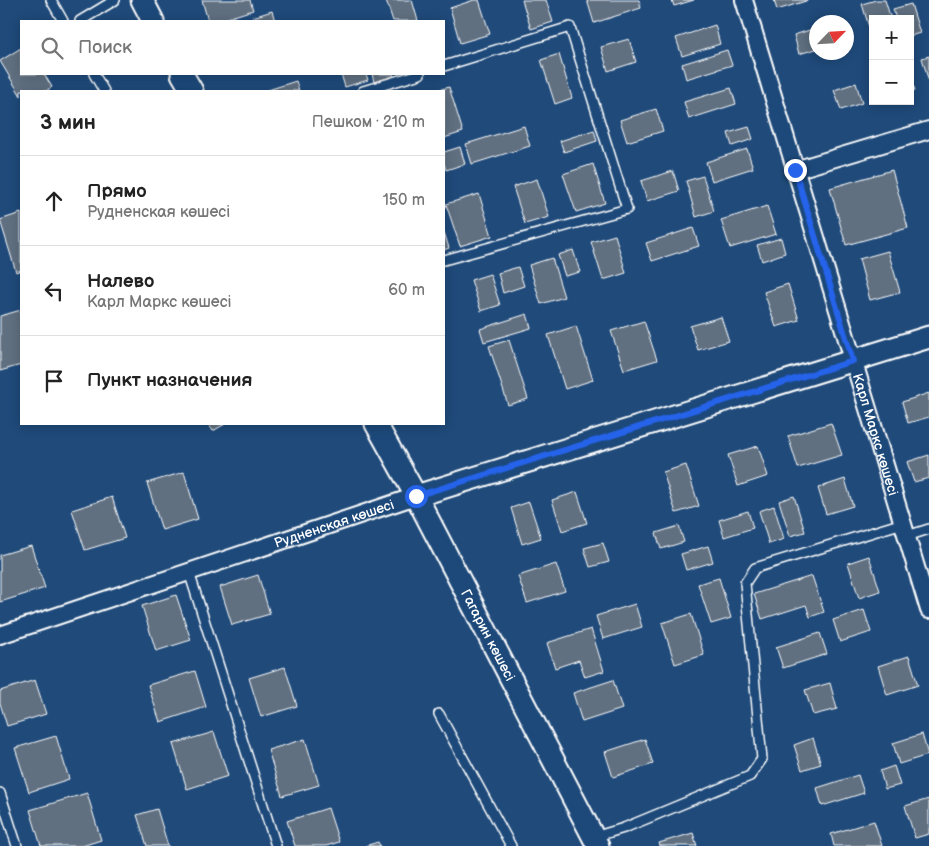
<!DOCTYPE html>
<html lang="ru">
<head>
<meta charset="utf-8">
<style>
	:root { --surface:#fff; --page:#f2f2f2; --text:#222; --muted:#767676; --line:#e0e0e0 }
	body { margin:0; font-family:"Balsamiq Sans",sans-serif; background:var(--page); color:var(--text) }
	.controls { position:absolute; right:15px; top:15px; display:grid; overflow:hidden; border-radius:0px; box-shadow:0 2px 12px #0003 }
	.controls button { width:45px; height:45px; display:grid; place-items:center; padding:0; border:0; border-bottom:1px solid var(--line); background:var(--surface); color:var(--text); font:25px sans-serif }
	.compass { position:absolute; left:809px; top:15px; width:45px; height:45px; border-radius:50%; background:var(--surface); box-shadow:0 2px 12px #0003; rotate:65deg }
	.stop { position:absolute; width:15px; height:15px; margin:-11px; border:4px solid #2563eb; border-radius:50%; background:#fff }
	.stop.end { background:#2563eb; border-color:#fff; box-shadow:0 1px 5px #0008 }
	.list { margin:0; padding:0; list-style:none }
	h2 { display:flex; justify-content:space-between; align-items:center; height:65px; margin:0; padding:0 20px; font-size:21px }
	h2 small { font-size:16px; font-weight:400; color:var(--muted) }
	.list li { display:grid; grid-template-columns:32px 1fr auto; gap:15px; align-items:center; box-sizing:border-box; height:90px; padding:0 20px; border-top:1px solid var(--line) }
	.list b { display:block; font-size:19px; white-space:nowrap }
	.list p { margin:0; font-size:16px; white-space:nowrap; color:var(--muted) }
	.list em { font-size:16px; font-style:normal; color:var(--muted) }
	.icon { flex:none; width:28px; height:28px; fill:none; stroke:currentColor; stroke-width:2; stroke-linecap:round; stroke-linejoin:round }
	.map { position:relative; flex:none; width:929px; height:846px; overflow:hidden }
	.search { position:absolute; background:var(--surface); box-shadow:0 2px 12px #0003; left:20px; top:20px; width:425px; height:55px; display:flex; align-items:center; gap:12px; box-sizing:border-box; padding:0 18px; border-radius:0px; color:var(--muted); font-size:19px }
	.panel { position:absolute; background:var(--surface); box-shadow:0 2px 12px #0003; left:20px; top:90px; width:425px; height:335px; border-radius:0px }
	.map>svg:first-child { display:block }
	.building { fill:#617081; stroke:#fff }
	.lines { fill:none; stroke-linecap:round; stroke-linejoin:round }
	.service-casing { stroke:#fff; stroke-width:12 }
	.minor-casing { stroke:#fff; stroke-width:20 }
	.tertiary-casing { stroke:#fff; stroke-width:25 }
	.service { stroke:#1f4a7a; stroke-width:9 }
	.minor { stroke:#1f4a7a; stroke-width:16 }
	.tertiary { stroke:#1f4a7a; stroke-width:21 }
	.route { stroke:#2563eb; stroke-width:6 }
	.labels { text-anchor:middle; stroke-width:5; stroke-linejoin:round; paint-order:stroke }
	.street-label { font-size:14px; fill:#fff; stroke:#1f4a7a }
</style>
</head>
<body>
<div class="map">
<svg width="929" height="846" viewBox="0 0 929 846">
	<rect width="100%" height="100%" fill="#1f4a7a"/>
	<filter id="ink" filterUnits="userSpaceOnUse"><feTurbulence type="fractalNoise" baseFrequency=".02" numOctaves="2"/><feDisplacementMap in="SourceGraphic" scale="10" xChannelSelector="R" yChannelSelector="G"/><feConvolveMatrix kernelMatrix="1 2 1 2 8 2 1 2 1" color-interpolation-filters="sRGB"/></filter>
	<g filter="url(#ink)">
		<path class="building" d="M202,0H250L253,10L218,21H208Z
			M386,0H412L418,21H393Z
			M474,0H479L490,34L460,43L450,8Z
			M522,0H546L553,22L531,29Z
			M587,0H639L641,8L594,23Z
			M672,0H694L674,6Z
			M774,0H809L777,10Z
			M876,0H885L891,19H873V26L869,27L862,4Z
			M911,4L920,33L910,36V19H896L893,9Z
			M272,11L275,21H255L253,17Z
			M715,25L720,44L682,56L676,38Z
			M816,28V49L799,54L794,35Z
			M629,39L636,62L608,71L601,47Z
			M21,48V74H44L52,87L46,91H21V96L0,61Z
			M727,50L732,65L686,79L682,64Z
			M559,54L572,98L555,104L541,60Z
			M929,56V82L922,58Z
			M341,74H366L368,80L345,87Z
			M372,74H393L394,76L374,82Z
			M910,77L915,90L910,92Z
			M296,81L299,91H265Z
			M856,83L862,103L841,110L834,90Z
			M449,87L463,132L444,138V91H434Z
			M731,88L736,104L689,119L684,102Z
			M656,109L663,131L627,142L620,120Z
			M524,126L530,146L472,164L466,144Z
			M749,127L753,139L732,146L728,133Z
			M594,130L597,141L564,152L560,141Z
			M460,147L465,164L446,170L444,163V152Z
			M747,149L753,168L712,181L706,162Z
			M593,164L605,203L576,212L563,174Z
			M892,170L908,228L846,245L830,188Z
			M673,171L679,191L647,201L641,181Z
			M703,176L714,211L696,217L686,181Z
			M537,179L549,217L525,224L513,187Z
			M479,194L492,236L460,246L446,204Z
			M767,206L776,234L730,248L721,220Z
			M21,213V270L16,272L0,220Z
			M693,228L699,246L652,261L646,243Z
			M444,232L449,248L444,250Z
			M615,235L626,273L603,280L591,242Z
			M781,238L785,253L762,261L757,245Z
			M573,250L580,272L565,276L558,255Z
			M888,251L900,292L870,300L859,259Z
			M552,258L564,297L541,304L529,265Z
			M518,267L524,286L503,293L498,273Z
			M490,274L500,305L481,311L471,280Z
			M788,284L799,320L776,327L764,292Z
			M21,310V365L0,371V316Z
			M527,314L531,328L484,342L480,329Z
			M721,317L729,341L698,350L690,326Z
			M644,321L657,360L624,370L611,331Z
			M576,326L593,380L565,389L548,335Z
			M509,340L528,399L508,405L489,346Z
			M929,393V417L908,423L902,402Z
			M831,423L842,455L798,468L788,436Z
			M208,424H225L213,431Z
			M758,446L768,476L738,486L728,455Z
			M929,455V478L914,482L907,462Z
			M686,465L699,506L676,513L663,472Z
			M184,472L198,519L162,530L147,483Z
			M845,479L853,506L826,514L818,488Z
			M577,492L587,523L562,531L552,500Z
			M794,496L805,532L790,536L779,501Z
			M112,497L125,538L85,550L72,510Z
			M529,502L541,538L522,544L511,508Z
			M774,506L784,539L769,544L759,511Z
			M748,511L753,528L724,537L719,520Z
			M679,526L684,542L661,549L656,533Z
			M603,543L609,562L590,567L584,548Z
			M31,546L45,588L0,602V555Z
			M708,546L713,562L686,570L681,554Z
			M869,556L880,591L859,598L848,563Z
			M556,564L565,591L527,603L518,576Z
			M258,575L270,614L232,625L220,587Z
			M812,576L824,612L810,617L806,605L762,619L754,594Z
			M719,578L731,618L711,624L698,584Z
			M176,595L191,640L156,651L142,606Z
			M635,604L642,627L603,639L596,616Z
			M864,610L871,632L840,642L833,620Z
			M691,614L704,655L675,664L662,623Z
			M591,629L604,671L585,677L579,660L555,668L547,643Z
			M820,633L827,654L783,668L776,647Z
			M909,656L918,685L887,695L878,666Z
			M285,667L297,706L261,717L249,678Z
			M195,671L206,707L160,722L148,685Z
			M35,680L46,714L7,726L0,703V691Z
			M613,680L622,709L582,722L573,693Z
			M830,683L837,709L813,715L805,690Z
			M214,732L228,776L187,789L173,744Z
			M922,734L928,755L899,764L893,743Z
			M56,736L69,779L29,792L15,748Z
			M813,738L821,764L802,770L794,745Z
			M305,739L319,785L282,796L268,750Z
			M645,739L653,764L613,777L605,752Z
			M894,766L900,785L885,789L880,771Z
			M858,775L864,793L822,806L817,788Z
			M87,793L101,840L82,846H41L30,810Z
			M929,799V834L915,838L905,806Z
			M328,808L339,842L326,846H295L287,821Z
			M157,809L168,846H147L137,815Z
			M874,821L882,846H834L831,834Z
			M693,833L697,846H660L659,843Z
			M378,842L380,846H365Z"/>
		<g class="lines">
			<defs>
				<path id="service" d="M51,0L63,21
					M80,21L115,0
					M444,66L570,27L627,209L444,260
					M94,74L104,91
					M363,91L420,74
					M907,536L929,529
					M189,572L276,846
					M439,714L511,846
					M0,793L17,846
					M594,837L624,828L750,776L762,759L745,583L755,568L903,523"/>
				<g id="minor">
					<path id="s1" d="M744,0L929,610"/>
					<path d="M795,170L929,130"/>
					<path id="s2" d="M0,635L416,496"/>
				</g>
				<g id="tertiary">
					<path d="M142,0L153,21"/>
					<path d="M182,74L192,91"/>
					<path id="s3" d="M376,424L416,496L598,846"/>
					<path d="M416,496L929,337"/>
				</g>
			</defs>
			<use href="#service" class="service-casing"/>
			<use href="#minor" class="minor-casing"/>
			<use href="#tertiary" class="tertiary-casing"/>
			<use href="#service" class="service"/>
			<use href="#minor" class="minor"/>
			<use href="#tertiary" class="tertiary"/>
		</g>
	</g>
	<g class="lines" filter="url(#ink)">
		<path class="route" d="M416,496L853,361L795,170"/>
	</g>
	<g class="labels">
		<g class="street-label">
			<text dy="5" stroke="none"><textPath href="#s1" startOffset="454">Карл Маркс көшесі</textPath></text>
			<text dy="5" stroke="none"><textPath href="#s2" startOffset="352">Рудненская көшесі</textPath></text>
			<text dy="5" stroke="none"><textPath href="#s3" startOffset="239">Гагарин көшесі</textPath></text>
		</g>
	</g>
</svg>
<div class="controls">
<button>+</button>
<button>−</button>
</div>
<svg class="compass" viewBox="-18 -18 36 36"><path d="M0-13l5 13h-10z" fill="#e53935"/><path d="M0 13l5-13h-10z" fill="#767676"/></svg>
<div class="stop" style="left:416px;top:496px"></div>
<div class="stop end" style="left:795px;top:170px"></div>
<div class="search"><svg class="icon" aria-label="search" viewBox="0 0 24 24"><circle cx="10" cy="10" r="6"/><path d="M15 15l6 6"/></svg>Поиск</div>
<section class="panel">
<h2>3 мин<small>Пешком · 210 m</small></h2>
<ul class="list">
<li><svg class="icon" aria-label="ahead" viewBox="0 0 24 24"><path d="M12 20V5M6 11l6-6 6 6"/></svg><div><b>Прямо</b><p>Рудненская көшесі</p></div><em>150 m</em></li>
<li><svg class="icon" aria-label="left" viewBox="0 0 24 24"><path d="M17 20v-9H6M10 6l-5 5 5 5"/></svg><div><b>Налево</b><p>Карл Маркс көшесі</p></div><em>60 m</em></li>
<li><svg class="icon" aria-label="arrive" viewBox="0 0 24 24"><path d="M6 21V4h12l-3 4 3 4H6"/></svg><div><b>Пункт назначения</b></div></li>
</ul>
</section>
</div>
</body>
</html>
